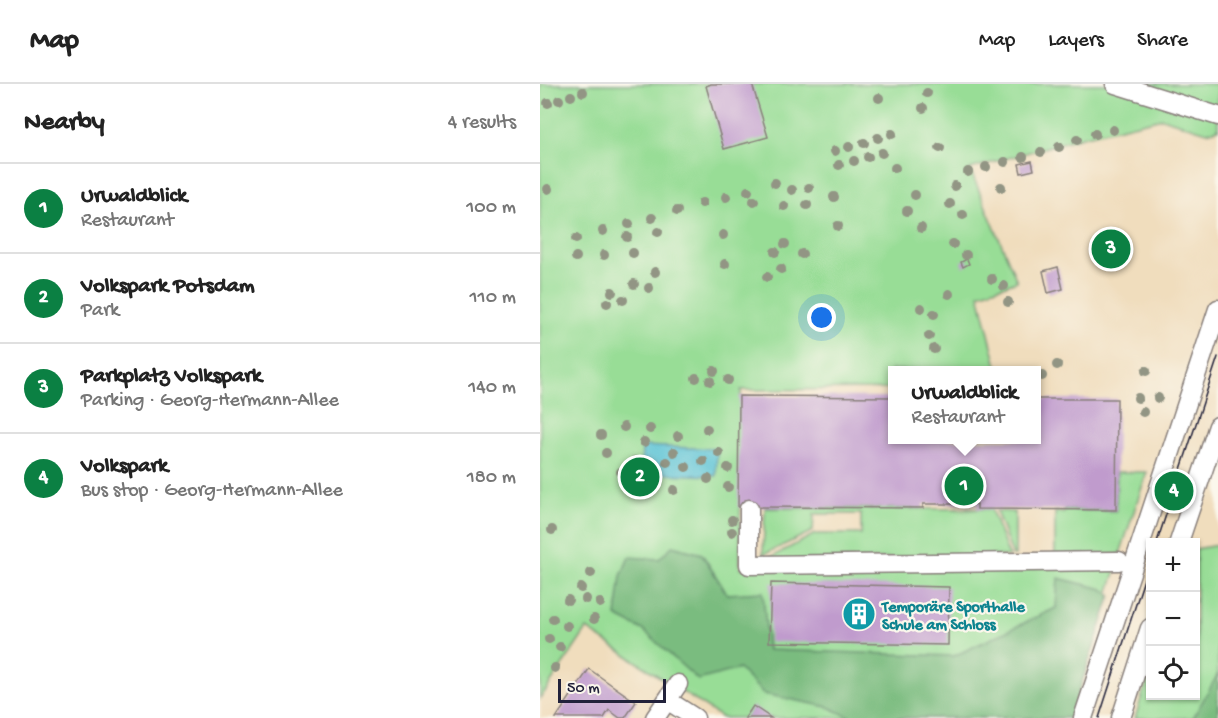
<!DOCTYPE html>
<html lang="en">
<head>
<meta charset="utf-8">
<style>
	:root { --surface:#fff; --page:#f2f2f2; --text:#222; --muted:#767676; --line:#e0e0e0; --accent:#0b8043 }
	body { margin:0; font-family:"Gochi Hand",sans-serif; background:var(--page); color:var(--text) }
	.controls { position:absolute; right:18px; bottom:18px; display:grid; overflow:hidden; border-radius:0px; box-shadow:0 2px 4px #0004 }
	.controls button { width:54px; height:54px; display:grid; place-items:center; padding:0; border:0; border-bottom:2px solid var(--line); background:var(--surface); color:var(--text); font:30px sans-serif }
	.scale { position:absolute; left:18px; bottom:15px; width:108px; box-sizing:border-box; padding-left:6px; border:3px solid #22223b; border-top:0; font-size:16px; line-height:21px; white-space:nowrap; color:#22223b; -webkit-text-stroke:4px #fbf7ec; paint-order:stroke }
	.you { position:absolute; left:282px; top:234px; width:21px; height:21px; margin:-15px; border:4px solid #fff; border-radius:50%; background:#1a73e8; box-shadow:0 0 0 9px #1a73e833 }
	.badge { display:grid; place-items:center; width:39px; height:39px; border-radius:50%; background:var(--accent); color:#fff; font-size:20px; font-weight:700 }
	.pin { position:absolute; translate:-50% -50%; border:3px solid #fff; box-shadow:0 2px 6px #0006 }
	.popup { position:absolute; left:348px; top:282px; width:153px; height:78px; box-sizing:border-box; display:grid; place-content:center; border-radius:0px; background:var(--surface); filter:drop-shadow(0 2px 4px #0005); font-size:20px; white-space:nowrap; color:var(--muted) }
	.popup b { font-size:22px; color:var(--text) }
	.popup::after { content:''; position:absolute; left:50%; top:100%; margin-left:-12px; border:12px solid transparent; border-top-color:var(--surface) }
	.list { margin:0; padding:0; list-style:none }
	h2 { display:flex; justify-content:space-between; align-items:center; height:78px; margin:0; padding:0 24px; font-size:26px }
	h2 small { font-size:20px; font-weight:400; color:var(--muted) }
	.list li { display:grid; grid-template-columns:39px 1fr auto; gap:18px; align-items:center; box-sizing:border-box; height:90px; padding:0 24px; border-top:2px solid var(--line) }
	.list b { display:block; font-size:22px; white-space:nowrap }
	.list p { margin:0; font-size:20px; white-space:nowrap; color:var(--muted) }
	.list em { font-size:20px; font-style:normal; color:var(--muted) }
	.icon { flex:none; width:33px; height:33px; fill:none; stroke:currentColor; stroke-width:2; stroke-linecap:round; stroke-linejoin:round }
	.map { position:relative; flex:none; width:678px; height:634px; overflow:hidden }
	header { display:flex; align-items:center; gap:36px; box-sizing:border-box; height:84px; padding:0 30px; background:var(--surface); border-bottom:2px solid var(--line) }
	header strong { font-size:28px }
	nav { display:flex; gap:33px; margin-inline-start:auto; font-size:21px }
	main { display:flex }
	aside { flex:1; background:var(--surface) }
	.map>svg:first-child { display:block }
	.green { fill:#98dd96; stroke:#5d8068; stroke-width:1.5 }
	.forest { fill:#7abc7f; stroke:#4e6f5d; stroke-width:1.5 }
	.water { fill:#59c2d5; stroke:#3e7288; stroke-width:1.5 }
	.building { fill:#c09bcd }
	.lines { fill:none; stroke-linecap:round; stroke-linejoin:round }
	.minor-casing { stroke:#89807c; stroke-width:21 }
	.minor { stroke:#fff; stroke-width:18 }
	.tram { stroke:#22223b; stroke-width:1.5 }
	.tree { fill:#929584 }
	.labels { text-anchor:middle; stroke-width:4.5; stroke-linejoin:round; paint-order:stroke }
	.culture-label { font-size:16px; font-weight:bold; fill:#0d838f; stroke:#fbf7ec; text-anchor:start }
</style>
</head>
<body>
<header>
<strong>Map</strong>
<nav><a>Map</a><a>Layers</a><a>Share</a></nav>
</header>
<main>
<aside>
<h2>Nearby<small>4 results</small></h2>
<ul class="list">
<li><span class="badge">1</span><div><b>Urwaldblick</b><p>Restaurant</p></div><em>100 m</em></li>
<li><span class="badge">2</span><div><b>Volkspark Potsdam</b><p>Park</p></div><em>110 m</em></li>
<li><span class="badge">3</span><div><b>Parkplatz Volkspark</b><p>Parking · Georg-Hermann-Allee</p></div><em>140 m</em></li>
<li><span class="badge">4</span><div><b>Volkspark</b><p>Bus stop · Georg-Hermann-Allee</p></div><em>180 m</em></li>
</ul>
</aside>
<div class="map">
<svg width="678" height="634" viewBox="0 0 678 634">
	<rect width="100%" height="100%" fill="#fbf7ec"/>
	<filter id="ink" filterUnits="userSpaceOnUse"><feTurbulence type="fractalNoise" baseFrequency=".0167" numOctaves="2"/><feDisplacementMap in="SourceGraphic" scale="12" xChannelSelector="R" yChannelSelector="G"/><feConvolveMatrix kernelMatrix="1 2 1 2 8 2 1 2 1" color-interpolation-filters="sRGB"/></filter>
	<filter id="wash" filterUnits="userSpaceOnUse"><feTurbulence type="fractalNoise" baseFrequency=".008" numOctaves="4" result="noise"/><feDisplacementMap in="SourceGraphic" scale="24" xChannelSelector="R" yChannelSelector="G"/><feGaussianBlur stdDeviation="1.35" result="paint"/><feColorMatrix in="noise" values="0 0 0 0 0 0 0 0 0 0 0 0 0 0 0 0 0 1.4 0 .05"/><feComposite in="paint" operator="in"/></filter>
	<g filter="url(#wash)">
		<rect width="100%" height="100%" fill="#f0ddbd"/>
		<path class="green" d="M0,0H678V45L667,48L622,34L542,53L430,85L477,197L439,210L458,286H352V305L201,306L200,484L478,479L578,480L527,634H182L47,545L0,615Z
			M577,388H607L580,470L515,471V428L524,429L525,426L576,427Z
			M225,424L451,425L469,472L224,477L275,450H321V430H274L273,447L223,471Z
			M456,427L475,428V472H473Z
			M678,461V634H595L610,587V612H656V465Z"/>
		<path class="forest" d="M132,462L162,470L187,510L223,508L228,566L414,572L516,524L518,494L563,505L571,511L530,634H312L288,623L224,610L199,585L158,596L103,546L76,532L81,492L89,473L119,475Z
			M678,590V634H653Z"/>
		<path class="water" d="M102,362L177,365L176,392L101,389Z"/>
		<g id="blocks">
			<path class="building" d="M171,0H212L228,53L184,65L166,2Z
				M492,77L494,86L481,89L479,80Z
				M427,175L429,180L423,183L421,178Z
				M518,183L523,205L508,209L503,187Z
				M199,312L352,313V356H496V315H577L576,426L437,425V420H383V424L198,423Z
				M231,499L409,503L408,561L229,558Z
				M49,585L96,618L85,634H80L69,626L64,634H16Z
				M213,622L231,634H205Z"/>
		</g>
	</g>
	<g filter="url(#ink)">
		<use href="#blocks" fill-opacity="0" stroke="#89807c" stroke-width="1.5"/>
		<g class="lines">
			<defs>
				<path id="minor" d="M575,0L678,32
					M209,425V481L579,477
					M639,458L678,342
					M127,616L155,634
					M115,634L138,600
					M543,634L678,225
					M581,634L610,544"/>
			</defs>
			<use href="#minor" class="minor-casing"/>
			<use href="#minor" class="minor"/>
			<path class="tram" d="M617,458L678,273
				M559,634L610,477"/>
		</g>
		<g class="tree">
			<circle cx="43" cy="8" r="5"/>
			<circle cx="387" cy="9" r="5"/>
			<circle cx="31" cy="12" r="5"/>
			<circle cx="339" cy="14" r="5"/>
			<circle cx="19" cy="16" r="5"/>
			<circle cx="8" cy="19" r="5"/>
			<circle cx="383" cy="24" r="5"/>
			<circle cx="573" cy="46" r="5"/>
			<circle cx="352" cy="50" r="5"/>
			<circle cx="555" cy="50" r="5"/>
			<circle cx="338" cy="54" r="5"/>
			<circle cx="537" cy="56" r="5"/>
			<circle cx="324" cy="59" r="5"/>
			<circle cx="309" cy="63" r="5"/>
			<circle cx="519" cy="63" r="5"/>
			<circle cx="400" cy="64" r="5"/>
			<circle cx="295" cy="67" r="5"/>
			<circle cx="501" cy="68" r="5"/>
			<circle cx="342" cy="69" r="5"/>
			<circle cx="328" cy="73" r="5"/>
			<circle cx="483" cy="73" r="5"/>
			<circle cx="314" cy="77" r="5"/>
			<circle cx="465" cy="78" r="5"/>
			<circle cx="299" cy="81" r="5"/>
			<circle cx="446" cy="83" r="5"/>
			<circle cx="355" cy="84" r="5"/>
			<circle cx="428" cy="88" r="5"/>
			<circle cx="235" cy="99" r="5"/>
			<circle cx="415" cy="102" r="5"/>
			<circle cx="461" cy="103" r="5"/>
			<circle cx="269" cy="104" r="5"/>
			<circle cx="8" cy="105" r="5"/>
			<circle cx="252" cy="106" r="5"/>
			<circle cx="208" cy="107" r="5"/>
			<circle cx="375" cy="111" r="5"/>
			<circle cx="186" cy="113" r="5"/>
			<circle cx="294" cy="113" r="5"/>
			<circle cx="214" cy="117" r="5"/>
			<circle cx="162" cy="119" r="5"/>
			<circle cx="410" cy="120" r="5"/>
			<circle cx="267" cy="121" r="5"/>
			<circle cx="244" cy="122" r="5"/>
			<circle cx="137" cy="127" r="5"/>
			<circle cx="367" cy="127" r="5"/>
			<circle cx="423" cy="131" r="5"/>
			<circle cx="112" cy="134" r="5"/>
			<circle cx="89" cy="140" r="5"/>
			<circle cx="298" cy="142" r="5"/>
			<circle cx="381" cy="144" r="5"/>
			<circle cx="63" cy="147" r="5"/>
			<circle cx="118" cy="148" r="5"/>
			<circle cx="183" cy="151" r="5"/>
			<circle cx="87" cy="153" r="5"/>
			<circle cx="36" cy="155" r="5"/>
			<circle cx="245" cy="160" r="5"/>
			<circle cx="413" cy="160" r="5"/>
			<circle cx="235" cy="168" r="5"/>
			<circle cx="93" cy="169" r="5"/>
			<circle cx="262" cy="170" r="5"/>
			<circle cx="64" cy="171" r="5"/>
			<circle cx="426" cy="171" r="5"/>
			<circle cx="36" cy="173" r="5"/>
			<circle cx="185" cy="180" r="5"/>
			<circle cx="241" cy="185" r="5"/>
			<circle cx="115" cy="188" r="5"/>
			<circle cx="227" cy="193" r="5"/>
			<circle cx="452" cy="195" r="5"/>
			<circle cx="94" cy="200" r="5"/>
			<circle cx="464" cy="202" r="5"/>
			<circle cx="109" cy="204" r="5"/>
			<circle cx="72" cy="208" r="5"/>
			<circle cx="409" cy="210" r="5"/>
			<circle cx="83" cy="216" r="5"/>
			<circle cx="468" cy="218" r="5"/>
			<circle cx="67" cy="219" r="5"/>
			<circle cx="381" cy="224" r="5"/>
			<circle cx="394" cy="230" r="5"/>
			<circle cx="389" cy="252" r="5"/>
			<circle cx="394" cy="265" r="5"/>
			<circle cx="517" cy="281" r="5"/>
			<circle cx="174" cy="287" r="5"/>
			<circle cx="606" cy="287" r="5"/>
			<circle cx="502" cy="292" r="5"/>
			<circle cx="156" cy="294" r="5"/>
			<circle cx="188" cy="296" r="5"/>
			<circle cx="170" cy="297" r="5"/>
			<circle cx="598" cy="314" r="5"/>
			<circle cx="618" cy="314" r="5"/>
			<circle cx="603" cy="328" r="5"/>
			<circle cx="84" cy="343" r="5"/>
			<circle cx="110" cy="345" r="5"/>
			<circle cx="167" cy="345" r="5"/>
			<circle cx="61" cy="351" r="5"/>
			<circle cx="138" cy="352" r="5"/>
			<circle cx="104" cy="358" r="5"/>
			<circle cx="134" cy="368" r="5"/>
			<circle cx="66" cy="369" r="5"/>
			<circle cx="179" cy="369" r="5"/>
			<circle cx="95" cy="377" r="5"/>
			<circle cx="163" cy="377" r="5"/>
			<circle cx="127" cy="378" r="5"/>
			<circle cx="146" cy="383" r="5"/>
			<circle cx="188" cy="384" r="5"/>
			<circle cx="81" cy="388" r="5"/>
			<circle cx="103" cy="395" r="5"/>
			<circle cx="168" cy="395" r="5"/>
			<circle cx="188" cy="403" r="5"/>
			<circle cx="134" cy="406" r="5"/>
			<circle cx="192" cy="436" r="5"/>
			<circle cx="12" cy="446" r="5"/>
			<circle cx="192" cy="448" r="5"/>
			<circle cx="51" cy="489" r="5"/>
			<circle cx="41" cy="504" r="5"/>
			<circle cx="46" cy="515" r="5"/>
			<circle cx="28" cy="516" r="5"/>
			<circle cx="60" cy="519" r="5"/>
			<circle cx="13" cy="535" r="5"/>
			<circle cx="54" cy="535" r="5"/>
			<circle cx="27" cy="542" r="5"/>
			<circle cx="9" cy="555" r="5"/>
			<circle cx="20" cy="563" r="5"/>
			<circle cx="15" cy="584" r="5"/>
		</g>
	</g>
	<defs>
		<symbol id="building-disc" viewBox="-11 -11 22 22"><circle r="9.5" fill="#0f9aa8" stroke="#fbf7ec"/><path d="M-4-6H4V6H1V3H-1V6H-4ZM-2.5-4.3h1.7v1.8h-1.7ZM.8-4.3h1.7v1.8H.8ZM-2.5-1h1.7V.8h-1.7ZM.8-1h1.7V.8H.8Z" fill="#fff"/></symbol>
	</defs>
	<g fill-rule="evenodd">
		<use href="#building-disc" x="300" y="511" width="38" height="38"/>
	</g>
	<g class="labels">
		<g class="culture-label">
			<text x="342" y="527">Temporäre Sporthalle<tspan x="342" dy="18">Schule am Schloss</tspan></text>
		</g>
	</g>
</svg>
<div class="controls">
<button>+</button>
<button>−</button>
<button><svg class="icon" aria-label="locate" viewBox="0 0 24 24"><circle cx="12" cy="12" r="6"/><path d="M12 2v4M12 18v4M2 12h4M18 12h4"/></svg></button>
</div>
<div class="scale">50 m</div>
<div class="you"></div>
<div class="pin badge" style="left:424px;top:402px">1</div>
<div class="popup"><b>Urwaldblick</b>Restaurant</div>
<div class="pin badge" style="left:100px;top:393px">2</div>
<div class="pin badge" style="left:571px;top:165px">3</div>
<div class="pin badge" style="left:634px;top:407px">4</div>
</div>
</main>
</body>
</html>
